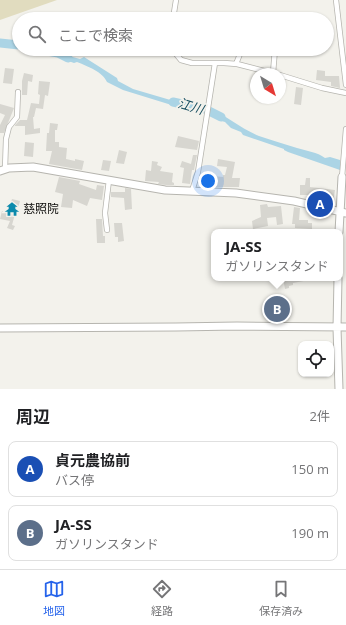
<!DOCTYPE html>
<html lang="ja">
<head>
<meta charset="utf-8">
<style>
	:root { --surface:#fff; --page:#f2f2f2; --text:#202124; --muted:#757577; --line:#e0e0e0; --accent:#2563eb }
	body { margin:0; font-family:"Open Sans","Noto Sans JP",sans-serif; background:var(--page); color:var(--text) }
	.controls { position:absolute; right:12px; bottom:12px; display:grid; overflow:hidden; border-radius:8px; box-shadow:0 1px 3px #0004 }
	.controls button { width:36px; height:36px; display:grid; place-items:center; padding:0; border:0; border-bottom:1px solid var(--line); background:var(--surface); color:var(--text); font:20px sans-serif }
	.compass { position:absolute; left:250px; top:68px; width:36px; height:36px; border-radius:50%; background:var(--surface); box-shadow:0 1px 3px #0004; rotate:142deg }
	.you { position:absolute; left:208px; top:181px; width:14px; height:14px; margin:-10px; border:3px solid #fff; border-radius:50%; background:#1a73e8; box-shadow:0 0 0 6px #1a73e833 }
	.badge { display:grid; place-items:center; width:26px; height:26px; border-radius:50%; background:var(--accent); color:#fff; font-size:13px; font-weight:700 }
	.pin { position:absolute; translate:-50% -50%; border:2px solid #fff; box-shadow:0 1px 4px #0006 }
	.popup { position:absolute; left:211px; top:229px; width:132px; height:52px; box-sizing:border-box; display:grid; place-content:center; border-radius:8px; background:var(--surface); filter:drop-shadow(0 1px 3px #0005); font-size:13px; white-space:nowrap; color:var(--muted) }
	.popup b { font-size:15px; color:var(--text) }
	.popup::after { content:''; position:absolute; left:50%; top:100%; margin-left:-8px; border:8px solid transparent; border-top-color:var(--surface) }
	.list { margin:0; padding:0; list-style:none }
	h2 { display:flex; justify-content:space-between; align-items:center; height:52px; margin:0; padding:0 16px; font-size:17px }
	h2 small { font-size:13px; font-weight:400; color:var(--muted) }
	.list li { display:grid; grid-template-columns:26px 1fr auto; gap:12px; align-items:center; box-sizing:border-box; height:56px; margin:0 8px 8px; padding:0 8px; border:1px solid var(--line); border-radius:8px }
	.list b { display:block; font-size:15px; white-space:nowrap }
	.list p { margin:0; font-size:13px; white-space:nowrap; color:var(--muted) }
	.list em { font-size:13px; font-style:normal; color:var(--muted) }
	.icon { flex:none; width:22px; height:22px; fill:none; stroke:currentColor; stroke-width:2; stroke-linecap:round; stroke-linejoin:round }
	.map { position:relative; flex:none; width:346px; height:389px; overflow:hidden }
	.search { position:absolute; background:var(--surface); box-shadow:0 1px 3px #0004; left:12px; right:12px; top:12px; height:44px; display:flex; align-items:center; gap:10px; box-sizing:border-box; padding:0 14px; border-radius:22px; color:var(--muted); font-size:15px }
	.sheet { height:180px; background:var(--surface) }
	nav { display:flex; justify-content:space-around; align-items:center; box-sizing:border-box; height:56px; border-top:1px solid var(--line); background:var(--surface); font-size:11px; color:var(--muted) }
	nav a { display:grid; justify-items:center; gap:2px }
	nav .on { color:var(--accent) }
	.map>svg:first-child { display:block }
	.green { fill:#e1dcbf }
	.water { fill:#abd4e5 }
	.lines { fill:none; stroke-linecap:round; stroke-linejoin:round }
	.river { stroke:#abd4e5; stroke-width:9 }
	.building { fill:#d7d6d0 }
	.street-casing { stroke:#b6b5af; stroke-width:6 }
	.secondary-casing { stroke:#b6b5af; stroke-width:9 }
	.street { stroke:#fff; stroke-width:4.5 }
	.secondary { stroke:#fff; stroke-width:7 }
	.labels { text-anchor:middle; stroke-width:3.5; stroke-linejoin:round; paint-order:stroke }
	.poi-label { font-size:12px; fill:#0d0d0b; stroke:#f3f2ec; text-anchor:start }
	.water-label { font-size:13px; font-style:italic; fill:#184f61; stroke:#f3f2ec }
</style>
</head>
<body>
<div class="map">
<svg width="346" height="389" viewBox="0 0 346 389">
	<rect width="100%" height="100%" fill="#f3f2ec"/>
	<path class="green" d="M0,0H57L0,20Z"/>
	<path class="water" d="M58,53L80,59L84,57L117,78L118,81L133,89L184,104L185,105L183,107H178L123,90L107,82C103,72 87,66 77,62L74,63L60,58V56Z
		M211,108C227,117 242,129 259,136C271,140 284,144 297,148C307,151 317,152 325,158L330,157L340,160V170L288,152L284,150V149L243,135L241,132L231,128L225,122C220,121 215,115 210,116Z"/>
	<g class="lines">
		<path class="river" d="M0,43L19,45
			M37,49L58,53L68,58
			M173,102L205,109L221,117"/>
	</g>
	<path class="building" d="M218,12L219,19H197V17Z
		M5,68L14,69L12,84L3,83Z
		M317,70L325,71V76H339L340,88L331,86V82L316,80Z
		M24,73L33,75L32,82L28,81L27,95H22V81Z
		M39,81L50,82L48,96L45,95L43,109L36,108L34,117H33L34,129L40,128V133L25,135V126H15V125L20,120H27L31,103L39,104L40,95L38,94Z
		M296,87L303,88L301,105L294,104Z
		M0,104L14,108L4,133H0V125L5,115L0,113Z
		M50,123L58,124L57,130H55V142H59V147L67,148L66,159L75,161V159L84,161L82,170L49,164L52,151H46L47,133H49Z
		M178,136L199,141L197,150L175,147Z
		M25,142L34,143L33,157L24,156Z
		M119,150L127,152L124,164L116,163Z
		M193,155H197L194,170H192L190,184L182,183L184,168L180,167L182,161L191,164Z
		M218,159L235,162L232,178H240L239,187H201L202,175L223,177V175H225L227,167L217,166Z
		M103,160L111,161L109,171L101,170Z
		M152,161L158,162L157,165L162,167L160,171L173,173L172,182L174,183V185H166L158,184L159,182L145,181L146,170L151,171Z
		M59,177L80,181L79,184L96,190L97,185L104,186L102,200L90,198L87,206L73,200L72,208L61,207L63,194L55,192Z
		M306,178H310V187L335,190L333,203L325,202L326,198L318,196V199L310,198L311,195H300V185H305Z
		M125,188L131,189L132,209L125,210L124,198L111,197V192H125Z
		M12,199L20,201L18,208L17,207L12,225L15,226L13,230L7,228L10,221L0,219L2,211L8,212Z
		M267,204L268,207L281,206L283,224L277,225L276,217L267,218L268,226L253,229L252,221L261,217L260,205Z
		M294,207L300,208L299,220H308V223H312V229L295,228V224H292Z
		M96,219H102L103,236H105V243H97Z
		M114,223H122L124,241L118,242V237H115Z
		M283,278H309V280L293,283V285L289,286V288L285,289Z
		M274,296H280V318H275Z"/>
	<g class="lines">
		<defs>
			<path id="street" d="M336,0L346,85
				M246,18V19
				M173,19L176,0
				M172,49L181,60L192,63H224L237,64L276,74
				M236,64L242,49
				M273,73L275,49
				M280,75L322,88L346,93
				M5,169L6,139L9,127L17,117L18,92
				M342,177L346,129
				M192,191L198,172L215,63
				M107,230L105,213L109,180"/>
			<path id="secondary" d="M0,171L9,168L33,167L165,190L236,193L294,201L346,213
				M339,232L342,177
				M338,278L337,328L339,389
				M0,328L176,327L237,326L346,327"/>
		</defs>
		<use href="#street" class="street-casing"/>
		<use href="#secondary" class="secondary-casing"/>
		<use href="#street" class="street"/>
		<use href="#secondary" class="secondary"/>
	</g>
	<defs>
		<symbol id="temple-bare" viewBox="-9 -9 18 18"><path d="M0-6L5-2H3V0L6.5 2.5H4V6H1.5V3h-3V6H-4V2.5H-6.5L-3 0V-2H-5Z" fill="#0b8aac" stroke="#f3f2ec" stroke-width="2.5" paint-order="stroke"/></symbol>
	</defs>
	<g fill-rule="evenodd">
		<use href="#temple-bare" x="2" y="199" width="20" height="20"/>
	</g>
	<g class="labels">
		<g class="poi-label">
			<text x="23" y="213">慈照院</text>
		</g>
		<g class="water-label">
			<text transform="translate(191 106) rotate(17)" y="5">江川</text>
		</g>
	</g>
</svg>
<div class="controls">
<button><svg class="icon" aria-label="locate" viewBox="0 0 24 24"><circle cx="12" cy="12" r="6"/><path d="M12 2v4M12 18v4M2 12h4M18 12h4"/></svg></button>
</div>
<svg class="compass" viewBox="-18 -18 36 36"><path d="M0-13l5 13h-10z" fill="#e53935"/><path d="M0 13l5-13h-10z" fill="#757577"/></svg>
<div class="you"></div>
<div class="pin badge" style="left:320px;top:204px;background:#1a4fb4">A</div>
<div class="pin badge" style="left:277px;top:309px;background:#5c6f8a">B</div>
<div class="popup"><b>JA-SS</b>ガソリンスタンド</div>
<div class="search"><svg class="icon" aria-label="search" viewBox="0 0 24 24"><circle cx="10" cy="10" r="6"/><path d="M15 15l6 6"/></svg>ここで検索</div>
</div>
<section class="sheet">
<h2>周辺<small>2件</small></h2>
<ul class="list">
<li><span class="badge" style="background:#1a4fb4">A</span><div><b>貞元農協前</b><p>バス停</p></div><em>150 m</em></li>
<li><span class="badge" style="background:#5c6f8a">B</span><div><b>JA-SS</b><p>ガソリンスタンド</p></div><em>190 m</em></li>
</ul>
</section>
<nav>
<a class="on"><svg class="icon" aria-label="map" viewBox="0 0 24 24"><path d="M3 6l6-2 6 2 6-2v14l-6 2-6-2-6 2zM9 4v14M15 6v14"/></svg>地図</a>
<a><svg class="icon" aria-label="directions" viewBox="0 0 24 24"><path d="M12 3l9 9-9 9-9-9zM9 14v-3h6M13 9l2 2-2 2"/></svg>経路</a>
<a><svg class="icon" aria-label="saved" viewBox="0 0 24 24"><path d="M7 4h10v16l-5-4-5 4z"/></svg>保存済み</a>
</nav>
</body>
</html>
